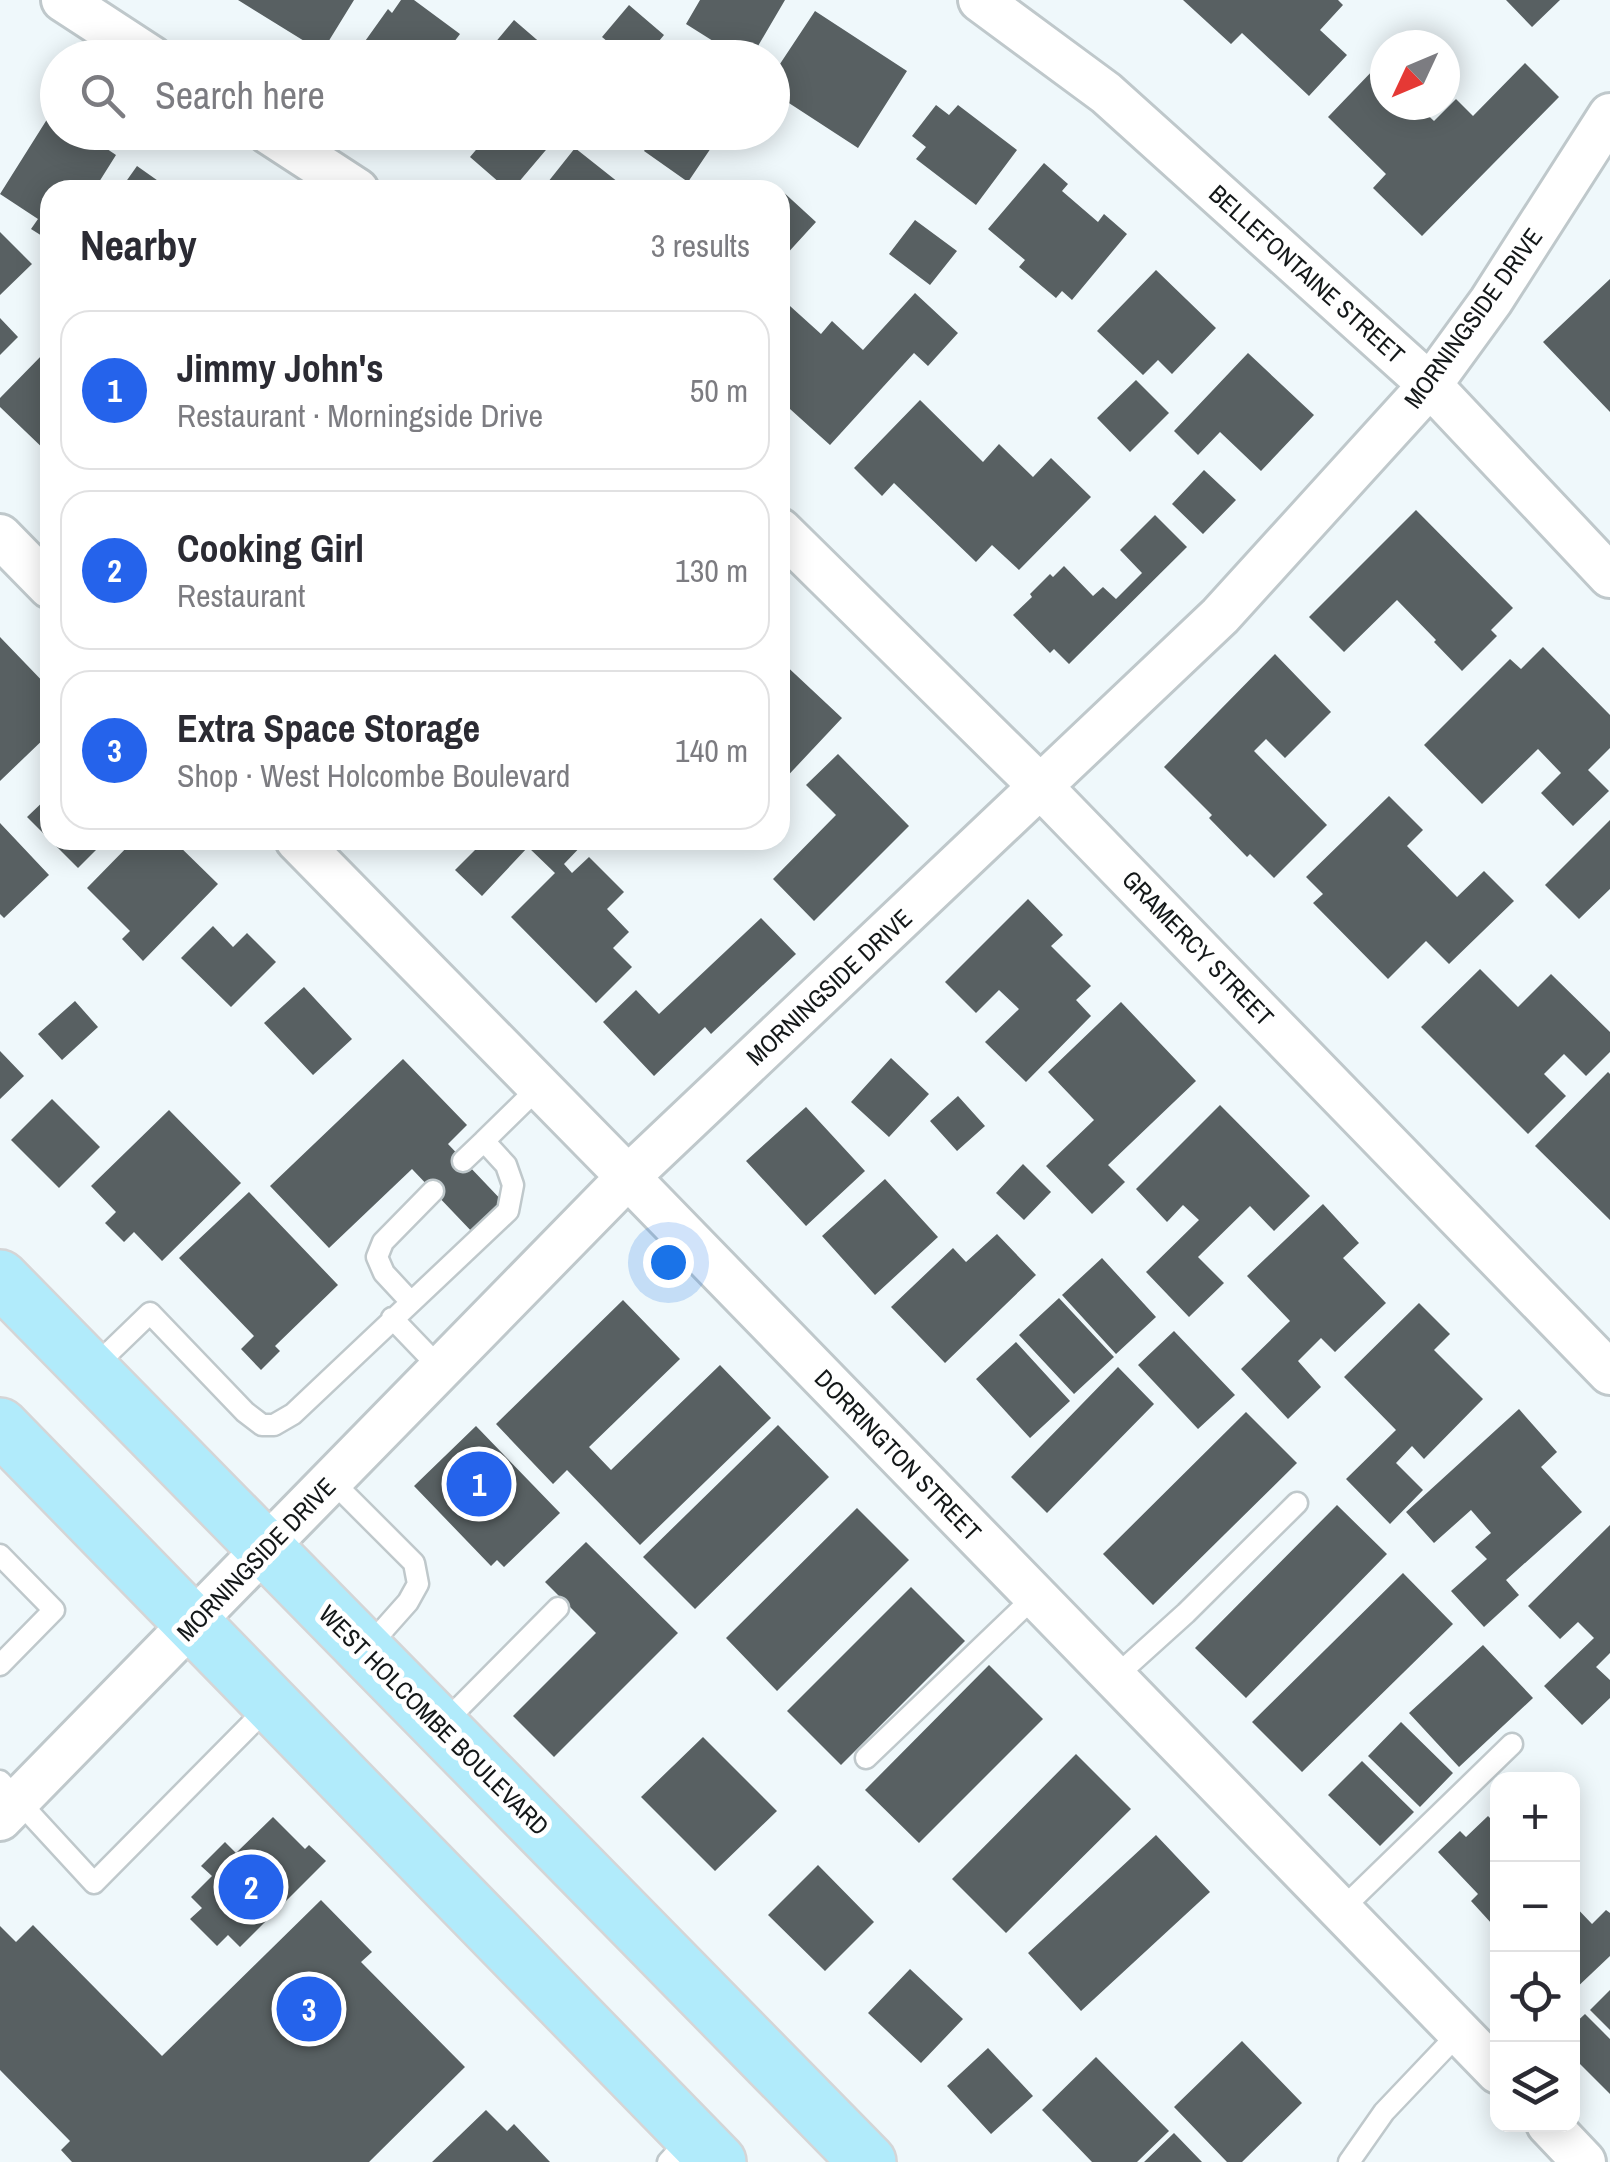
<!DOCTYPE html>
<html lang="en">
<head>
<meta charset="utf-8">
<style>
	:root { --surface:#fff; --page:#f2f2f3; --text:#2b2b33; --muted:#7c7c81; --line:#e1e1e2; --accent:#2563eb }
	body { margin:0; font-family:"Archivo Narrow",sans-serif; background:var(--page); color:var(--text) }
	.controls { position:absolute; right:30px; bottom:30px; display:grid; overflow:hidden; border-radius:20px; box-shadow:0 5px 25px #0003 }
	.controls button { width:90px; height:90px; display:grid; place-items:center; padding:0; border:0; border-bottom:2px solid var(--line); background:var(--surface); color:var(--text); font:50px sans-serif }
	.compass { position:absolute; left:1370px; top:30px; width:90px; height:90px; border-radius:50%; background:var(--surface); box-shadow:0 5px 25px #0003; rotate:226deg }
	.you { position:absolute; left:668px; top:1262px; width:35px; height:35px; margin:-25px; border:8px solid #fff; border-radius:50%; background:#1a73e8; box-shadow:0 0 0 15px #1a73e833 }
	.badge { display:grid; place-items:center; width:65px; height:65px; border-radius:50%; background:var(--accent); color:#fff; font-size:32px; font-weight:700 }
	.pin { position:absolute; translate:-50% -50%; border:5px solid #fff; box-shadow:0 2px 10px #0006 }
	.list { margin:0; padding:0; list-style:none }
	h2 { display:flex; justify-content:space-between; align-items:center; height:130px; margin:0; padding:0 40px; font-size:42px }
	h2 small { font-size:32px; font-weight:400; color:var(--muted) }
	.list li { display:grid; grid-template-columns:65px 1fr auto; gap:30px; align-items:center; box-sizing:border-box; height:160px; margin:0 20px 20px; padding:0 20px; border:2px solid var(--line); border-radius:30px }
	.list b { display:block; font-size:38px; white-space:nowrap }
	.list p { margin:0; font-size:32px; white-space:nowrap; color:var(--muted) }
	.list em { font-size:32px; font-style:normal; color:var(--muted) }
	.icon { flex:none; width:55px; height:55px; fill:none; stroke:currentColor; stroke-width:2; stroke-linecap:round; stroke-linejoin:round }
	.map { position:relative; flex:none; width:1610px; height:2162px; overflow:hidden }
	.search { position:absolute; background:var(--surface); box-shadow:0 5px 25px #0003; left:40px; top:40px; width:750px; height:110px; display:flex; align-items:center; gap:25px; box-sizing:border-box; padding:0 35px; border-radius:55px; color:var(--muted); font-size:38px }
	.panel { position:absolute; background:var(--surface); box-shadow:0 5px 25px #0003; left:40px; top:180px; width:750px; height:670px; border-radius:30px }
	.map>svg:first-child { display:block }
	.building { fill:#586062 }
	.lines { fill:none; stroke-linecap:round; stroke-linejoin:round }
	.service-casing { stroke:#bfc8cb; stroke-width:25 }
	.minor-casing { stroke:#bfc8cb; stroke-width:48 }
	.primary-casing { stroke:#d5d5d6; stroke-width:60 }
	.service { stroke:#fff; stroke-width:20 }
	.minor { stroke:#fff; stroke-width:42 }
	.primary { stroke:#b1ebfb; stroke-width:55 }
	.labels { text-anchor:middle; stroke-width:10; stroke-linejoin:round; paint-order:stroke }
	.street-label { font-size:25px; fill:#141819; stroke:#fff }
</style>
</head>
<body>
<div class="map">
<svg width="1610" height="2162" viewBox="0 0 1610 2162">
	<rect width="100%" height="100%" fill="#eff8fb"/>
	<path class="building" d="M238,0H354L322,52Z
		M401,0H414L460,34L442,58H353L388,9L392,13Z
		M700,0H785L751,58H740L686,24Z
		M1183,0H1338L1343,5L1320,30L1347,55L1309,96L1242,33L1231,44Z
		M1506,0H1560L1532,27Z
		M629,5L664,35L645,58H627L602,37Z
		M815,11L907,71L858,148L772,92V76Z
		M514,20L558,58L484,56Z
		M1525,63L1559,97L1422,236L1373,188L1386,174L1328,117L1377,66L1385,74V105H1417L1434,121L1456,99L1473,116Z
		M936,105L949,115L958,105L1017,150L976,205L916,159L926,147L912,136Z
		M51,113L58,117V132H82L116,155L94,190H50V241L31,229L38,219L0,194Z
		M491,132H538L551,144L512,190H508L470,157Z
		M656,132H702L715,142L688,182L644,151Z
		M575,148L628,190H548L544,187Z
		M1044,163L1068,184L1062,191L1098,222L1104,214L1127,234L1072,300L1062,291L1056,298L1019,267L1025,260L988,229Z
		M137,166L171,190H120Z
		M780,189L816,222L784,257L780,253Z
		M915,220L957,251L930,285L889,254Z
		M0,232L32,264L0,295Z
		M1156,270L1216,328L1172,374L1158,360L1143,375L1097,331Z
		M1610,279V412L1543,342Z
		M915,293L958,333L928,366L914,353L830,445L780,400V297L821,334L832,321L863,350Z
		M0,318L18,337L0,355Z
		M45,352L50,356V455L0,407V398Z
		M1248,353L1314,415L1261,471L1220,432L1198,455L1174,431Z
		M1136,380L1169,413L1130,452L1097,418Z
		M920,400L983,462L999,444L1033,477L1051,458L1091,497L1019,570L992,545L976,562L894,483L882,496L854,468Z
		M1204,470L1236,500L1203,534L1172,504Z
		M1416,510L1513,608L1491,630L1497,636L1462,671L1434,642L1436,640L1397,600L1344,652L1309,617Z
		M1155,515L1187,547L1069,664L1054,649L1050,653L1013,615L1032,597L1030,594L1050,574L1053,577L1064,566L1093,596L1103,587L1116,599L1142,573L1120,550Z
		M0,637L50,689V733L0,781Z
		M1543,647L1610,715V748L1588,770L1609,791L1573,826L1541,793L1561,773L1538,749L1482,804L1424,745L1510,659L1521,669Z
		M1275,654L1331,712L1285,758L1266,739L1254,751L1327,825L1274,878L1250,854L1247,857L1209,818L1212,815L1164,767Z
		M780,660L842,718L780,784Z
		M838,754L909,826L814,921L773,879L836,815L806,785Z
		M50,795V840L27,817Z
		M1389,796L1423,830L1407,846L1457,897L1484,871L1514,901L1449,964L1426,941L1388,979L1313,903L1323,894L1306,877Z
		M1610,820V889L1579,919L1545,885Z
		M0,823L49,875L4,918L0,914Z
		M50,840H106L78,868Z
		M134,840H173L218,884L143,961L122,939L130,931L87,888Z
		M469,840H587L564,864L572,873L589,857L624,892L607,909L629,932L613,948L632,967L596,1003L511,917L555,873L528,847L482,896L455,870L477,848Z
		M1028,899L1063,935L1051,946L1091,986L1076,1000L1091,1016L1026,1082L985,1042L1019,1009L999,990L976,1013L945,982Z
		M761,918L796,954L711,1034L705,1027L654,1076L603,1022L636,990L659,1014Z
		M213,926L233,947L247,933L276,962L231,1007L181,958Z
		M1480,969L1518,1007L1551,974L1610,1032V1052L1586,1076L1564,1054L1544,1074L1566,1096L1528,1134L1421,1027Z
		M304,987L352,1039L313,1075L264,1023Z
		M75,1001L98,1027L62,1060L38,1034Z
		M1121,1002L1196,1081L1108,1165L1125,1182L1092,1214L1046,1166L1094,1120L1048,1072Z
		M0,1051L24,1076L0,1099Z
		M891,1058L929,1094L889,1137L851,1102Z
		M403,1059L467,1125L448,1144L506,1205L475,1235L412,1169L329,1248L270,1186Z
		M1608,1072L1610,1074V1220L1535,1146Z
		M958,1096L985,1126L957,1151L930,1121Z
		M52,1099L100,1147L59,1188L11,1140Z
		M1220,1105L1310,1196L1274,1231L1250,1206L1198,1257L1224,1283L1189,1317L1146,1272L1199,1220L1183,1205L1167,1222L1136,1189Z
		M806,1107L865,1171L806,1226L746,1161Z
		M169,1110L241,1183L162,1261L134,1232L124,1242L105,1223L116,1212L91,1186Z
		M1023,1164L1051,1192L1024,1220L996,1193Z
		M885,1179L938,1237L875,1295L822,1236Z
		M249,1192L338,1285L275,1346L280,1351L261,1370L241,1349L254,1336L179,1258Z
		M1323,1204L1359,1243L1343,1258L1386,1303L1335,1352L1321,1338L1298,1361L1321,1387L1288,1419L1241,1369L1290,1321L1247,1276Z
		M997,1234L1036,1275L945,1363L891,1307L953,1248L966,1262Z
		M1102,1258L1156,1317L1116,1354L1062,1295Z
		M1059,1298L1114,1357L1074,1394L1019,1335Z
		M623,1300L680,1359L589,1447L611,1470L720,1365L771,1418L640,1545L567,1470L553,1484L496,1424Z
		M1419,1303L1450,1334L1434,1350L1483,1399L1424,1459L1412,1446L1396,1463L1423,1490L1390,1524L1346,1479L1396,1430L1344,1377Z
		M1174,1331L1235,1395L1198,1429L1138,1365Z
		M1016,1342L1070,1401L1030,1438L976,1379Z
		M1118,1367L1154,1404L1047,1513L1011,1477Z
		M1519,1409L1557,1452L1541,1467L1582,1512L1506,1580L1519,1595L1484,1627L1451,1591L1487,1559L1475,1547L1491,1533L1471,1510L1434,1543L1406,1512Z
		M1246,1412L1297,1463L1153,1605L1103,1554Z
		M778,1425L829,1477L695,1609L643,1557Z
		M476,1426L560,1513L504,1567L497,1560L491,1566L414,1486Z
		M1337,1505L1387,1554L1246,1698L1195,1648Z
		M857,1508L909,1560L777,1691L726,1638Z
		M1610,1525V1653L1596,1667L1610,1680V1698L1582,1725L1544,1686L1594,1638L1578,1622L1560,1639L1528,1606Z
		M586,1542L678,1633L554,1757L513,1716L596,1633L545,1582Z
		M1403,1573L1453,1624L1302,1772L1252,1722Z
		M911,1587L965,1641L841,1765L787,1711Z
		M1483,1645L1533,1698L1459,1767L1409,1713Z
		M989,1665L1043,1719L919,1843L865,1790Z
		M1401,1722L1453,1773L1420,1807L1368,1756Z
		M703,1737L777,1811L715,1871L641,1797Z
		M1076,1754L1131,1809L1006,1933L952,1879Z
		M1362,1761L1414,1812L1380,1846L1328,1795Z
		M1488,1816L1498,1826V1919L1492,1924L1471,1901L1478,1894L1438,1852L1460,1831L1466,1837Z
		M273,1817L305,1849L309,1845L326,1861L240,1947L228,1935L217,1946L190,1919L202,1908L191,1897L212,1876L201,1866L225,1842L236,1853Z
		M1156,1835L1210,1892L1081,2011L1028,1953Z
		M818,1865L874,1922L825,1971L768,1915Z
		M321,1900L372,1952L361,1962L465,2067L369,2162H72L61,2150L70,2141L0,2070V1926L16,1942L33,1925L162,2056Z
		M1572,1903L1592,1924L1606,1910L1610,1913V1956L1572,1992Z
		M910,1969L963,2019L921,2063L868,2013Z
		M1610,1990V2030L1590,2010Z
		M1585,2014L1610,2039V2094L1572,2056V2026Z
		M1242,2041L1302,2103L1242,2162H1227L1174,2107Z
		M988,2048L1033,2096L991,2134L947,2086Z
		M1096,2057L1169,2131L1137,2162H1092L1042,2110Z
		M486,2110L507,2131L514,2124L550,2162H432Z
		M1174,2133L1202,2162H1144Z"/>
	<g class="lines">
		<defs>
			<path id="service" d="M463,1161L484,1141
				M410,1301L384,1273L377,1257L383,1242L433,1191
				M392,1318L441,1369
				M92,1369L150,1313L245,1412L262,1425H274L293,1414L508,1211L513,1185L506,1165L484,1141L539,1087
				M332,1481L414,1563L418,1584L408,1602L368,1647
				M0,1555L54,1610L0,1665
				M1114,1678L1186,1613L1297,1503
				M443,1724L558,1608
				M866,1758L1035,1596
				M0,1781L94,1883L270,1705
				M1340,1911L1512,1744
				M668,2162L691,2137
				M1349,2162L1384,2112L1459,2033"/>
			<path id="minor" d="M63,0L152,58
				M980,0L1106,93L1430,385L1610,576
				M268,132L357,190
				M780,530L1041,787L1610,1373
				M0,536L50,587
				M297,840L628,1177L1498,2072
				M0,1819L628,1177L1220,616L1430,385L1491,301L1610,115
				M1548,2124L1584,2162"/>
			<path id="primary" d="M0,1278L868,2162
				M0,1426L718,2162"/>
		</defs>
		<use href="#service" class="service-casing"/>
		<use href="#minor" class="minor-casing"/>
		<use href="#primary" class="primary-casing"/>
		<use href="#service" class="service"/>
		<use href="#minor" class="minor"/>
		<use href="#primary" class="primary"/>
	</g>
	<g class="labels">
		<g class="street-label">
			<text transform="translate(1307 274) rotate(42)" y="9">BELLEFONTAINE STREET</text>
			<text transform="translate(1473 318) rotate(-54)" y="9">MORNINGSIDE DRIVE</text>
			<text transform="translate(1198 948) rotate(46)" y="9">GRAMERCY STREET</text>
			<text transform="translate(829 987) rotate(-43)" y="9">MORNINGSIDE DRIVE</text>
			<text transform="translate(898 1455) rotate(46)" y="9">DORRINGTON STREET</text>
			<text transform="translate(256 1559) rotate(-46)" y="9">MORNINGSIDE DRIVE</text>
			<text transform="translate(434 1720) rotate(45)" y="9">WEST HOLCOMBE BOULEVARD</text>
		</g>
	</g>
</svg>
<div class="controls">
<button>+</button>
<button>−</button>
<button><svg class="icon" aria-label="locate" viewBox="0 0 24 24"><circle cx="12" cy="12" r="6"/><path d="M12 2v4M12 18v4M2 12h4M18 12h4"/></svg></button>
<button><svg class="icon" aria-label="layers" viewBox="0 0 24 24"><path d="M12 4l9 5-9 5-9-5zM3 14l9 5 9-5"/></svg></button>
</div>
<svg class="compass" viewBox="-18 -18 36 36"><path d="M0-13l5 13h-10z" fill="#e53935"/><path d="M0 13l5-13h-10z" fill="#7c7c81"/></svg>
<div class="you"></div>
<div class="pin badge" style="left:479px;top:1484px">1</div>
<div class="pin badge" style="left:251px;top:1887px">2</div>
<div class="pin badge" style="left:309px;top:2009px">3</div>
<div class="search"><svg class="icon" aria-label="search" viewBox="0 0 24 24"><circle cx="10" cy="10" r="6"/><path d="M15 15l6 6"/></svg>Search here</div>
<section class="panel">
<h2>Nearby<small>3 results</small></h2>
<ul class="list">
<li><span class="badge">1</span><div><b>Jimmy John's</b><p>Restaurant · Morningside Drive</p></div><em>50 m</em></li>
<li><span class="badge">2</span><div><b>Cooking Girl</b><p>Restaurant</p></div><em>130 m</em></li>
<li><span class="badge">3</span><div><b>Extra Space Storage</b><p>Shop · West Holcombe Boulevard</p></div><em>140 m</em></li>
</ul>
</section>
</div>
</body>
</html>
